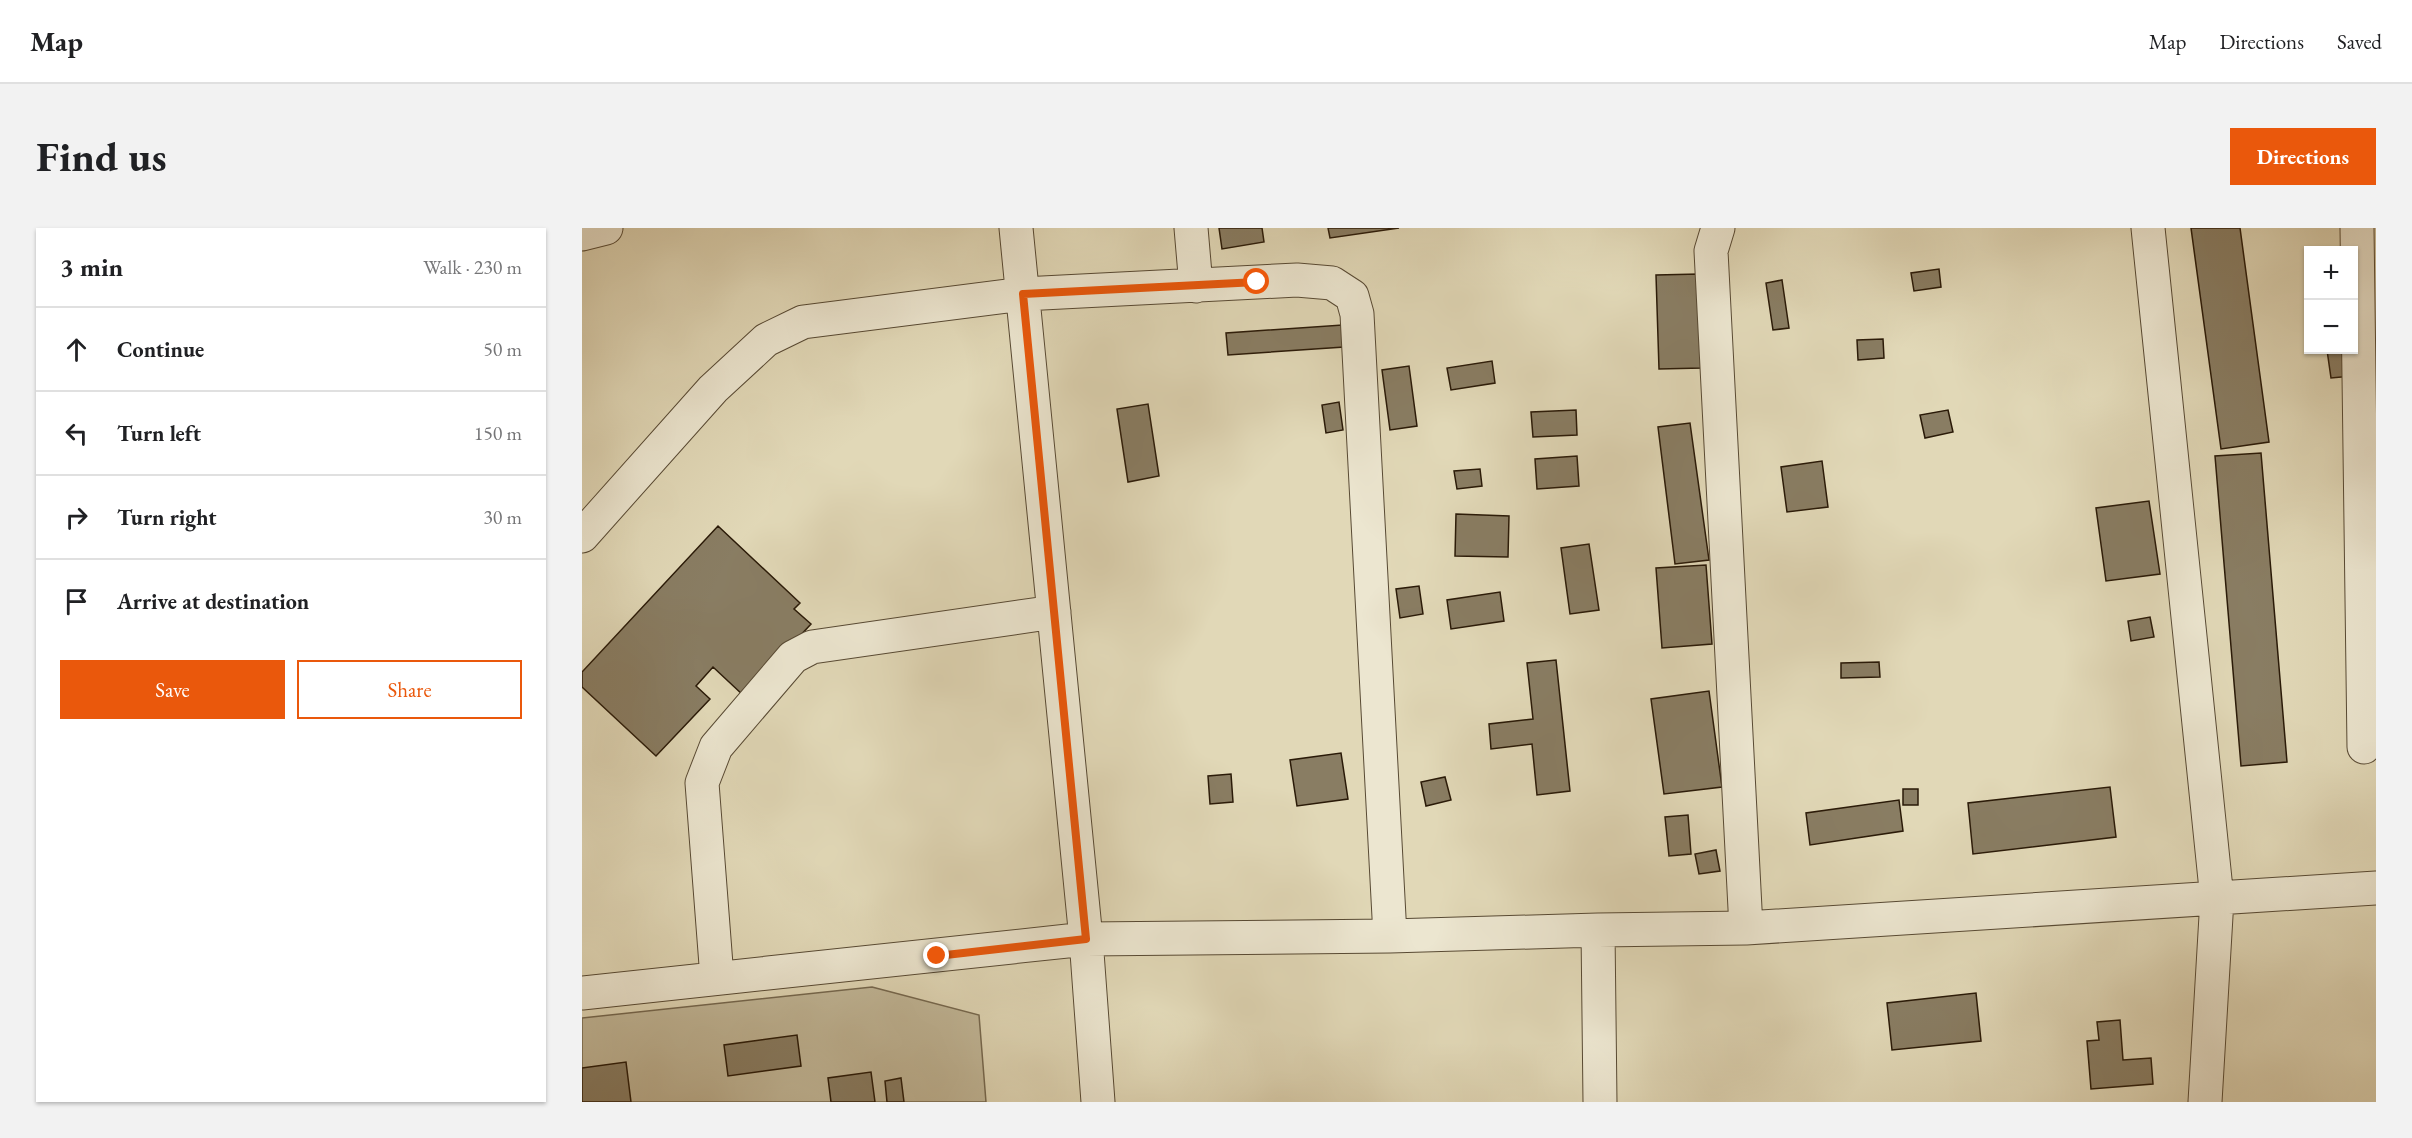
<!DOCTYPE html>
<html lang="en">
<head>
<meta charset="utf-8">
<style>
	:root { --surface:#fff; --page:#f2f2f2; --text:#202124; --muted:#757577; --line:#e0e0e0; --accent:#ea580c }
	body { margin:0; font-family:"EB Garamond",serif; background:var(--page); color:var(--text) }
	.controls { position:absolute; right:18px; top:18px; display:grid; overflow:hidden; border-radius:0px; box-shadow:0 2px 4px #0004 }
	.controls button { width:54px; height:54px; display:grid; place-items:center; padding:0; border:0; border-bottom:2px solid var(--line); background:var(--surface); color:var(--text); font:30px sans-serif }
	.stop { position:absolute; width:18px; height:18px; margin:-14px; border:4px solid #ea580c; border-radius:50%; background:#fff }
	.stop.end { background:#ea580c; border-color:#fff; box-shadow:0 2px 6px #0008 }
	.list { margin:0; padding:0; list-style:none }
	h2 { display:flex; justify-content:space-between; align-items:center; height:78px; margin:0; padding:0 24px; font-size:26px }
	h2 small { font-size:20px; font-weight:400; color:var(--muted) }
	.list li { display:grid; grid-template-columns:39px 1fr auto; gap:18px; align-items:center; box-sizing:border-box; height:84px; padding:0 24px; border-top:2px solid var(--line) }
	.list b { display:block; font-size:22px; white-space:nowrap }
	.list em { font-size:20px; font-style:normal; color:var(--muted) }
	.actions { display:flex; gap:12px; padding:18px 24px }
	.actions a { flex:1; padding:14px 0; border:2px solid var(--accent); border-radius:0px; text-align:center; font-size:21px; color:var(--accent) }
	.actions .main { background:var(--accent); color:#fff }
	.icon { flex:none; width:33px; height:33px; fill:none; stroke:currentColor; stroke-width:2; stroke-linecap:round; stroke-linejoin:round }
	.map { position:relative; flex:none; width:1794px; height:874px; overflow:hidden; border-radius:0px }
	header { display:flex; align-items:center; gap:36px; box-sizing:border-box; height:84px; padding:0 30px; background:var(--surface); border-bottom:2px solid var(--line) }
	header strong { font-size:28px }
	nav { display:flex; gap:33px; margin-inline-start:auto; font-size:21px }
	.intro { display:flex; align-items:center; justify-content:space-between; box-sizing:border-box; height:144px; padding:0 36px }
	h1 { margin:0; font-size:42px }
	.button { padding:15px 27px; border-radius:0px; background:var(--accent); color:#fff; font-size:21px; font-weight:700 }
	main { display:flex; gap:36px; padding:0 36px }
	aside { flex:1; background:var(--surface); border-radius:0px; box-shadow:0 2px 4px #0004 }
	.map>svg:first-child { display:block }
	.green { fill:#c2b899; stroke:#766950; stroke-width:1.5 }
	.building { fill:#897d63; stroke:#2a1a08; stroke-width:1.5 }
	.lines { fill:none; stroke-linecap:round; stroke-linejoin:round }
	.minor-casing { stroke:#584a34; stroke-width:35 }
	.minor { stroke:#ece6d0; stroke-width:33 }
	.route { stroke:#ea580c; stroke-width:8 }
</style>
</head>
<body>
<header>
<strong>Map</strong>
<nav><a>Map</a><a>Directions</a><a>Saved</a></nav>
</header>
<div class="intro"><h1>Find us</h1><a class="button">Directions</a></div>
<main>
<aside>
<h2>3 min<small>Walk · 230 m</small></h2>
<ul class="list">
<li><svg class="icon" aria-label="ahead" viewBox="0 0 24 24"><path d="M12 20V5M6 11l6-6 6 6"/></svg><div><b>Continue</b></div><em>50 m</em></li>
<li><svg class="icon" aria-label="left" viewBox="0 0 24 24"><path d="M17 20v-9H6M10 6l-5 5 5 5"/></svg><div><b>Turn left</b></div><em>150 m</em></li>
<li><svg class="icon" aria-label="right" viewBox="0 0 24 24"><path d="M7 20v-9h11M14 6l5 5-5 5"/></svg><div><b>Turn right</b></div><em>30 m</em></li>
<li><svg class="icon" aria-label="arrive" viewBox="0 0 24 24"><path d="M6 21V4h12l-3 4 3 4H6"/></svg><div><b>Arrive at destination</b></div></li>
</ul>
<div class="actions"><a class="main">Save</a><a>Share</a></div>
</aside>
<div class="map">
<svg width="1794" height="874" viewBox="0 0 1794 874">
	<rect width="100%" height="100%" fill="#e1d8b7"/>
	<filter id="stains"><feTurbulence type="fractalNoise" baseFrequency=".00333" numOctaves="4"/><feColorMatrix values="0 0 0 0 .2 0 0 0 0 .09 0 0 0 0 .02 0 0 0 .5 -.17"/></filter>
	<radialGradient id="worn" r=".72"><stop offset=".6" stop-color="#630" stop-opacity="0"/><stop offset="1" stop-color="#630" stop-opacity=".3"/></radialGradient>
	<path class="green" d="M290,759L397,787L404,874H0V790Z"/>
	<path class="building" d="M637,0H680L682,14L640,21Z
		M746,0H817L748,10Z
		M1609,0H1658L1687,214L1639,221Z
		M1357,41L1359,59L1332,63L1329,45Z
		M1117,46L1120,140L1077,141L1074,47Z
		M1200,52L1207,100L1191,102L1184,55Z
		M775,96L777,118L646,127L644,105Z
		M1301,111L1302,130L1276,132L1275,112Z
		M1745,122H1766L1770,148L1749,150Z
		M910,133L913,155L869,162L865,140Z
		M827,138L835,198L808,202L800,142Z
		M757,174L761,202L744,205L740,177Z
		M566,176L577,248L546,254L535,181Z
		M994,182L995,207L951,209L949,184Z
		M1366,182L1371,204L1343,210L1338,187Z
		M1108,195L1127,332L1093,336L1076,199Z
		M1679,225L1705,534L1659,538L1633,228Z
		M995,228L997,258L955,261L953,231Z
		M1240,233L1246,279L1205,284L1199,239Z
		M898,241L900,258L875,261L872,243Z
		M1567,273L1578,346L1524,353L1514,280Z
		M874,286L927,288L926,329L873,328Z
		M136,298L218,375L212,381L229,396L162,468L131,439L114,458L128,471L74,528L0,459V444Z
		M1007,316L1017,382L988,386L979,320Z
		M1124,337L1130,416L1080,420L1074,340Z
		M837,358L841,386L818,390L814,361Z
		M918,364L922,393L869,401L865,372Z
		M1568,389L1572,409L1549,413L1546,393Z
		M974,432L988,563L955,567L950,516L909,521L907,496L951,491L945,435Z
		M1297,434L1298,449L1259,450V435Z
		M1127,463L1140,559L1082,566L1069,471Z
		M759,525L766,571L715,578L708,532Z
		M649,546L651,574L628,576L626,548Z
		M863,549L869,572L844,578L839,554Z
		M1528,559L1534,609L1391,626L1386,575Z
		M1321,561H1336V577H1321Z
		M1317,572L1321,603L1228,617L1224,585Z
		M1106,587L1109,626L1087,628L1083,589Z
		M1134,622L1138,643L1117,646L1113,626Z
		M1394,765L1399,813L1310,822L1305,775Z
		M1538,792L1541,832L1569,830L1571,856L1509,861L1505,813L1517,812L1515,794Z
		M215,807L219,838L146,848L142,817Z
		M44,834L49,874H0V840Z
		M289,844L293,874H249L246,850Z
		M319,850L322,874H305L303,853Z"/>
	<g class="lines">
		<defs>
			<path id="minor" d="M434,0L504,711L516,874
				M609,0L614,58
				M1136,0L1129,23L1164,700
				M1566,0L1635,671L1623,874
				M1775,0L1782,519
				M0,6L24,0
				M0,308L131,161L184,112L221,94L441,66L715,52L750,55L770,68L775,86L808,708
				M1016,702L1018,874
				M135,750L120,555L134,519L211,429L230,419L472,384
				M0,765L504,711L808,708L1016,702L1164,700L1794,660"/>
		</defs>
		<use href="#minor" class="minor-casing"/>
		<use href="#minor" class="minor"/>
	</g>
	<g class="lines">
		<path class="route" d="M355,728L504,711L441,66L675,54"/>
	</g>
	<rect width="100%" height="100%" filter="url(#stains)"/>
	<rect width="100%" height="100%" fill="url(#worn)"/>
</svg>
<div class="controls">
<button>+</button>
<button>−</button>
</div>
<div class="stop" style="left:675px;top:54px"></div>
<div class="stop end" style="left:355px;top:728px"></div>
</div>
</main>
</body>
</html>
